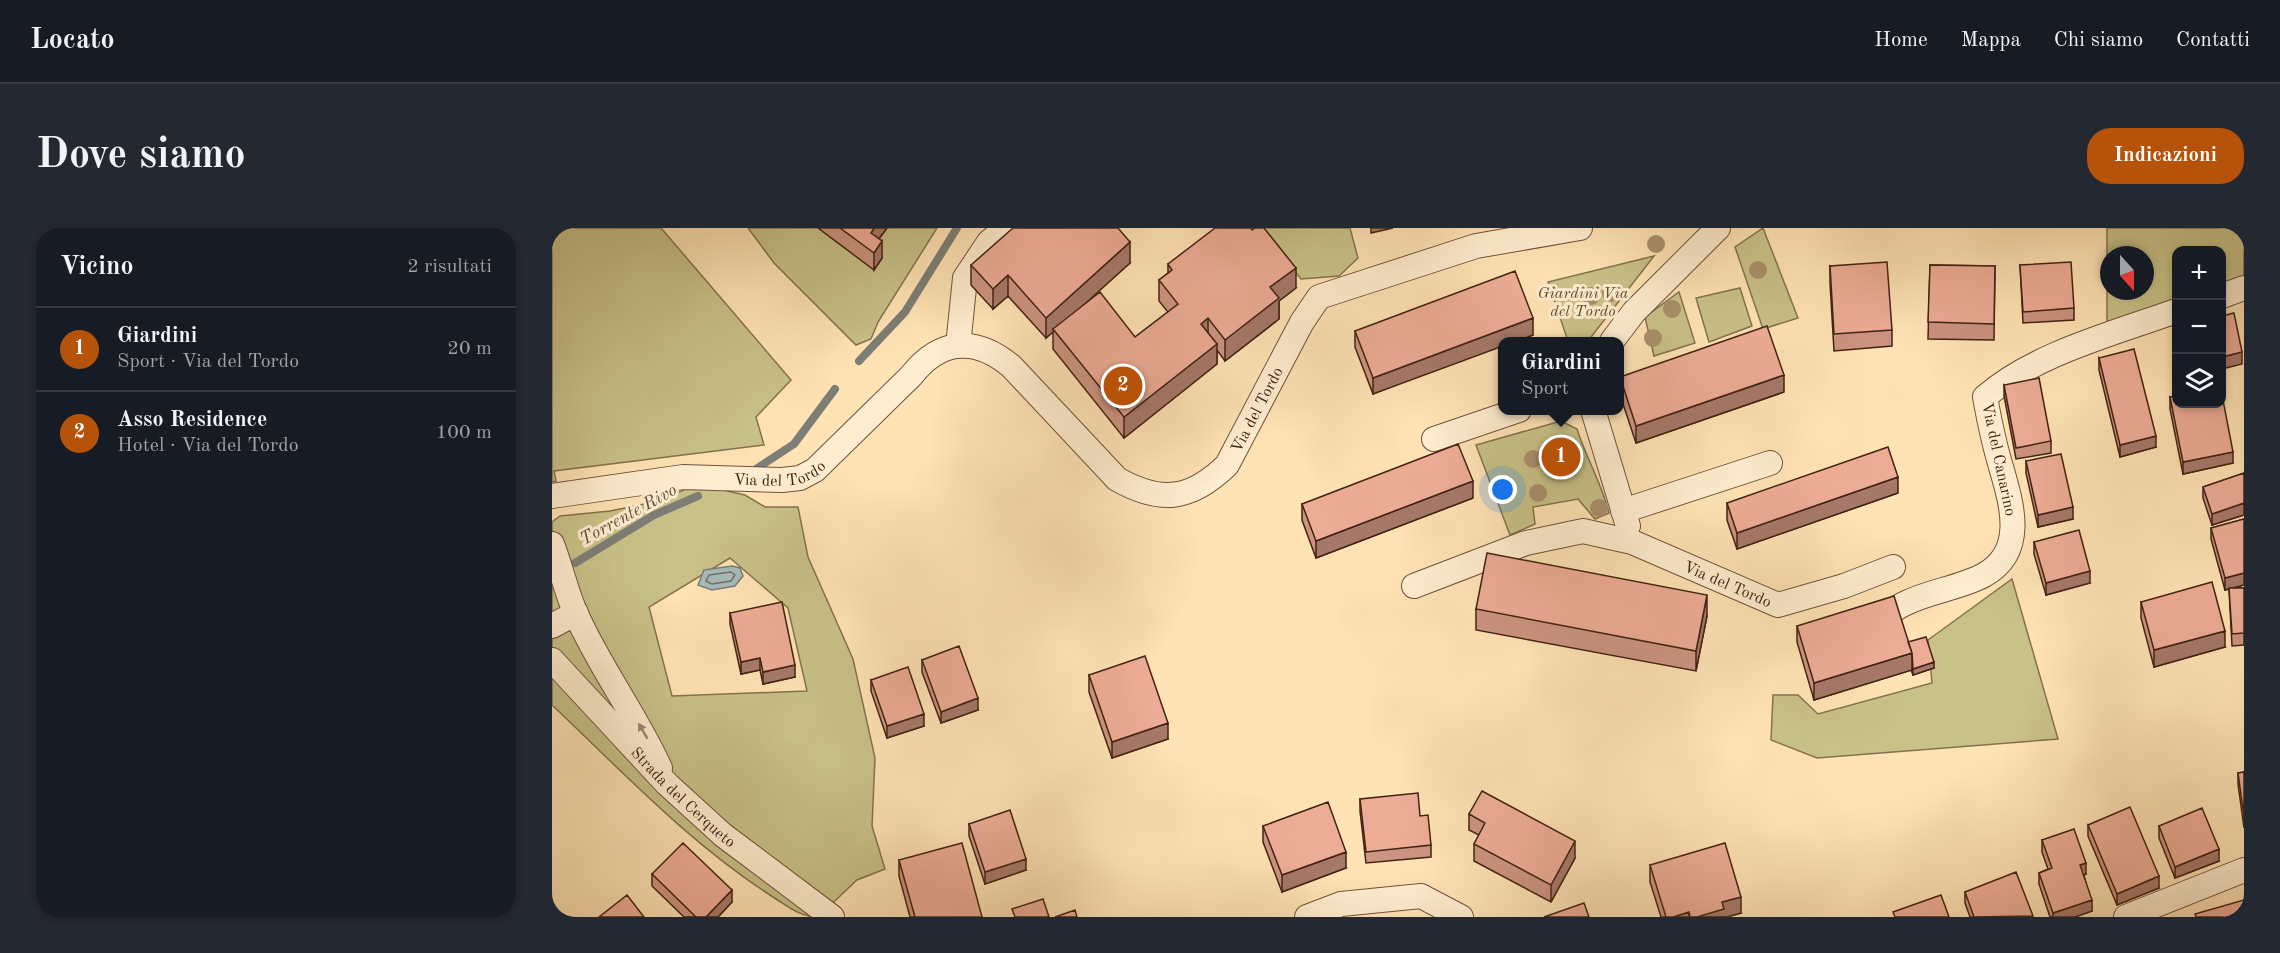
<!DOCTYPE html>
<html lang="it">
<head>
<meta charset="utf-8">
<style>
	:root { --surface:#171b24; --page:#242831; --text:#f1f3f6; --muted:#9ea1a6; --line:#363941; --accent:#b45309 }
	body { margin:0; font-family:"Old Standard TT",serif; background:var(--page); color:var(--text) }
	.controls { position:absolute; right:18px; top:18px; display:grid; overflow:hidden; border-radius:12px; box-shadow:0 3px 9px #0003 }
	.controls button { width:54px; height:54px; display:grid; place-items:center; padding:0; border:0; border-bottom:2px solid var(--line); background:var(--surface); color:var(--text); font:30px sans-serif }
	.compass { position:absolute; left:1548px; top:18px; width:54px; height:54px; border-radius:50%; background:var(--surface); box-shadow:0 3px 9px #0003; rotate:159deg }
	.you { position:absolute; left:951px; top:262px; width:21px; height:21px; margin:-15px; border:4px solid #fff; border-radius:50%; background:#1a73e8; box-shadow:0 0 0 9px #1a73e833 }
	.badge { display:grid; place-items:center; width:39px; height:39px; border-radius:50%; background:var(--accent); color:#fff; font-size:20px; font-weight:700 }
	.pin { position:absolute; translate:-50% -50%; border:3px solid #fff; box-shadow:0 2px 6px #0006 }
	.popup { position:absolute; left:946px; top:109px; width:126px; height:78px; box-sizing:border-box; display:grid; place-content:center; border-radius:12px; background:var(--surface); filter:drop-shadow(0 2px 4px #0005); font-size:20px; white-space:nowrap; color:var(--muted) }
	.popup b { font-size:22px; color:var(--text) }
	.popup::after { content:''; position:absolute; left:50%; top:100%; margin-left:-12px; border:12px solid transparent; border-top-color:var(--surface) }
	.list { margin:0; padding:0; list-style:none }
	h2 { display:flex; justify-content:space-between; align-items:center; height:78px; margin:0; padding:0 24px; font-size:26px }
	h2 small { font-size:20px; font-weight:400; color:var(--muted) }
	.list li { display:grid; grid-template-columns:39px 1fr auto; gap:18px; align-items:center; box-sizing:border-box; height:84px; padding:0 24px; border-top:2px solid var(--line) }
	.list b { display:block; font-size:22px; white-space:nowrap }
	.list p { margin:0; font-size:20px; white-space:nowrap; color:var(--muted) }
	.list em { font-size:20px; font-style:normal; color:var(--muted) }
	.icon { flex:none; width:33px; height:33px; fill:none; stroke:currentColor; stroke-width:2; stroke-linecap:round; stroke-linejoin:round }
	.map { position:relative; flex:none; width:1692px; height:689px; overflow:hidden; border-radius:24px }
	header { display:flex; align-items:center; gap:36px; box-sizing:border-box; height:84px; padding:0 30px; background:var(--surface); border-bottom:2px solid var(--line) }
	header strong { font-size:28px }
	nav { display:flex; gap:33px; margin-inline-start:auto; font-size:21px }
	.intro { display:flex; align-items:center; justify-content:space-between; box-sizing:border-box; height:144px; padding:0 36px }
	h1 { margin:0; font-size:42px }
	.button { padding:15px 27px; border-radius:24px; background:var(--accent); color:#fff; font-size:21px; font-weight:700 }
	main { display:flex; gap:36px; padding:0 36px }
	aside { flex:1; background:var(--surface); border-radius:24px; box-shadow:0 3px 9px #0003 }
	.map>svg:first-child { display:block }
	.green { fill:#c8c188; stroke:#85724d; stroke-width:1.5; fill-rule:evenodd }
	.water { fill:#a5bbb8; stroke:#7d7e76; stroke-width:1.5 }
	.lines { fill:none; stroke-linecap:round; stroke-linejoin:round }
	.shore { stroke:#746e65; stroke-width:1.5 }
	.stream { stroke:#7d7e76; stroke-width:8 }
	.minor-casing { stroke:#71523b; stroke-width:26 }
	.minor { stroke:#ffedcf; stroke-width:24 }
	.tree { fill:#aa8f6c }
	.wall { fill:#cc9481; stroke:#422212; stroke-width:1.5 }
	.shaded-wall { fill:#a67869; stroke:#422212; stroke-width:1.5 }
	.building { fill:#edac96; stroke:#422212; stroke-width:1.5 }
	.oneway { fill:#a08870 }
	.labels { text-anchor:middle; stroke-width:6; stroke-linejoin:round; paint-order:stroke }
	.park-label { font-size:16px; font-style:italic; fill:#644a30; stroke:#ffedcf }
	.street-label { font-size:16px; fill:#422212; stroke:#ffedcf }
	.water-label { font-size:18px; font-style:italic; fill:#605044; stroke:#ffedcf }
</style>
</head>
<body>
<header>
<strong>Locato</strong>
<nav><a>Home</a><a>Mappa</a><a>Chi siamo</a><a>Contatti</a></nav>
</header>
<div class="intro"><h1>Dove siamo</h1><a class="button">Indicazioni</a></div>
<main>
<aside>
<h2>Vicino<small>2 risultati</small></h2>
<ul class="list">
<li><span class="badge">1</span><div><b>Giardini</b><p>Sport · Via del Tordo</p></div><em>20 m</em></li>
<li><span class="badge">2</span><div><b>Asso Residence</b><p>Hotel · Via del Tordo</p></div><em>100 m</em></li>
</ul>
</aside>
<div class="map">
<svg width="1692" height="689" viewBox="0 0 1692 689">
	<rect width="100%" height="100%" fill="#ffe3b5"/>
	<filter id="stains"><feTurbulence type="fractalNoise" baseFrequency=".00333" numOctaves="4"/><feColorMatrix values="0 0 0 0 .2 0 0 0 0 .09 0 0 0 0 .02 0 0 0 .5 -.17"/></filter>
	<radialGradient id="worn" r=".72"><stop offset=".6" stop-color="#630" stop-opacity="0"/><stop offset="1" stop-color="#630" stop-opacity=".3"/></radialGradient>
	<path class="green" d="M0,0H109L239,152L204,189L212,217L2,243L4,253L0,254Z
		M196,0H385L326,94L319,111L304,117L222,35Z
		M699,0H798L806,30L787,48L749,51L717,11Z
		M1211,0L1246,90L1211,101L1183,19Z
		M1555,0H1692V56L1670,63V22H1624V76L1555,96ZM1557,27H1593V63H1557Z
		M1102,28L1036,113H1016L996,54Z
		M1188,60L1200,98L1157,114L1144,70Z
		M1127,64L1143,115L1102,128L1093,89Z
		M1009,193L1025,201C1034,230 1050,256 1057,285L1043,291L1026,271L981,279L983,296L958,307L924,217Z
		M145,256L193,267L213,279H246L256,329L301,431L323,530L320,598L333,641L305,652L266,689C247,689 234,677 218,667C136,614 70,543 0,477V332L11,321L0,302V294L8,288L58,283L107,273ZM178,330L236,380L255,463L120,468L97,379Z
		M1460,351L1506,511L1265,530L1219,512L1221,467H1246L1266,486L1380,455L1376,412Z"/>
	<path class="water" d="M180,338L188,340L191,348L183,358L160,362L146,357L152,342Z"/>
	<g class="lines">
		<path class="shore" d="M179,344L183,347L179,353L160,356L154,353L157,347Z"/>
		<path class="stream" d="M307,133L353,84L405,0
			M204,241L242,216L283,161
			M23,335L102,287L146,268"/>
		<defs>
			<g id="minor">
				<path d="M1670,68L1692,60"/>
				<path d="M1060,113L1082,84L1166,0"/>
				<path d="M406,118L413,50L437,14L454,0"/>
				<path d="M1041,182L1076,298"/>
				<path d="M882,211L967,182"/>
				<path id="s1" d="M0,268L131,249L230,252L248,250L263,242L359,148C388,111 423,108 459,138L565,251C609,276 639,272 675,237L750,94L767,69L924,18L1028,0"/>
				<path d="M1071,283L1218,235"/>
				<path d="M0,316C9,339 14,364 24,386C48,440 84,487 108,540"/>
				<path id="s2" d="M862,358L974,315L1031,303L1080,314L1226,377L1292,358L1341,339"/>
				<path d="M1319,396C1333,391 1340,381 1354,375C1378,363 1408,360 1432,347C1477,322 1458,271 1447,232C1441,211 1437,191 1433,169C1482,126 1563,105 1624,83"/>
				<path d="M0,398L24,385"/>
				<path id="s3" d="M0,432L115,556L171,607L280,689"/>
				<path d="M755,689L789,676L869,668L909,689"/>
				<path d="M1574,689L1692,642"/>
			</g>
		</defs>
		<use href="#minor" class="minor-casing"/>
		<use href="#minor" class="minor"/>
	</g>
	<g class="tree">
		<circle cx="1104" cy="16" r="9"/>
		<circle cx="1206" cy="42" r="9"/>
		<circle cx="1059" cy="65" r="9"/>
		<circle cx="1039" cy="68" r="9"/>
		<circle cx="1120" cy="81" r="9"/>
		<circle cx="1101" cy="110" r="9"/>
		<circle cx="981" cy="231" r="9"/>
		<circle cx="986" cy="265" r="9"/>
		<circle cx="1047" cy="280" r="9"/>
	</g>
	<path class="wall" d="M266,0H335L327,11L330,30L322,42Z
		M578,35L531,77L583,109L616,84L607,73V52L616,45V36L744,60L727,73V91L673,133L665,122V136L572,210L501,121V104L494,110L456,68L441,81L419,57V37Z
		M1378,37L1443,38L1442,112L1376,111Z
		M1468,37L1522,80V92L1471,95Z
		M1278,38L1340,102V118L1282,123L1278,55Z
		M803,103L981,107L963,114H951L821,166L803,119Z
		M1547,130L1604,219L1568,229L1547,142Z
		M1068,149L1232,164L1084,215L1068,167Z
		M1452,157L1499,213V225L1464,231L1452,168Z
		M1618,169L1681,235L1631,246L1618,181Z
		M1474,233L1521,291L1486,299L1474,245Z
		M1692,245V287L1660,297L1651,270V259Z
		M1346,265L1185,321L1175,292V275Z
		M921,270L764,330L750,292V276Z
		M1692,291V357L1679,360H1692V417L1680,418L1677,361L1673,362L1659,311V300Z
		M1482,314L1538,355L1494,367L1482,326Z
		M1589,374L1673,419L1602,439L1589,390Z
		M924,381L1155,388L1144,443L924,402Z
		M178,385L243,449L211,456L208,442L189,446L178,396Z
		M1245,398L1356,414L1382,440L1361,447L1359,442L1262,472L1245,414Z
		M370,432L426,482L389,495L370,444Z
		M537,447L616,511L560,530L537,464Z
		M319,452L372,498L335,510L319,463Z
		M1692,544V600L1686,556V545Z
		M808,571L868,588L879,617V629L814,635L808,583Z
		M917,586L1023,630L999,674L922,633V616L927,607L917,602Z
		M417,596L474,642L433,656L417,608Z
		M1536,597L1607,660L1565,677L1536,608Z
		M711,598L794,640L730,664L711,614Z
		M1607,598L1667,633L1623,650L1607,610Z
		M1490,612L1534,646L1532,647L1540,683L1523,689H1498L1487,656V645L1496,641L1490,624Z
		M347,632L430,689H358L347,648Z
		M1098,637L1189,685L1175,689H1109L1098,654Z
		M100,646L180,674L166,689H132L100,658Z
		M1413,664L1481,689H1418L1413,675Z"/>
	<path class="shaded-wall" d="M322,0H335L319,21V5Z
		M819,0H841L819,5Z
		M330,13V30L322,42V25Z
		M578,14V35L503,103L501,101V104L494,110V90Z
		M744,40V60L727,73V91L673,133V112L718,59Z
		M456,47V68L441,81V61Z
		M656,90V111L649,96Z
		M981,90V107L963,114H951V118L821,166V150Z
		M665,116V136L572,210V189Z
		M1690,124V136L1670,141V129Z
		M1232,147V164L1084,215V198Z
		M1604,208V219L1568,229V217Z
		M1681,224V235L1631,246V234Z
		M1346,249V265L1185,321V305Z
		M921,253V270L764,330V313Z
		M1692,275V287L1660,297V286Z
		M1521,279V291L1486,299V287Z
		M1538,343V355L1494,367V355Z
		M1692,345V357L1673,362V350Z
		M1155,367V388L1144,443V423Z
		M1673,403V419L1602,439V422Z
		M1360,425V442L1262,472V455Z
		M208,430V442L189,446V434Z
		M1382,434V440L1361,447V441Z
		M243,437V449L211,456V444Z
		M426,470V482L389,495V484Z
		M372,486V498L335,510V498Z
		M616,495V511L560,530V514Z
		M1023,613V630L999,674V657Z
		M1667,621V633L1623,650V639Z
		M794,624V640L730,664V647Z
		M474,631V642L433,656V644Z
		M1534,635V646L1528,649V637Z
		M1607,648V660L1565,677V666Z
		M180,662V674L166,689H154Z
		M1189,669V685L1175,689H1145L1170,674Z
		M1540,672V683L1523,689H1501V685Z
		M1137,684V689H1121Z"/>
	<path class="building" d="M288,0H322L319,5L330,13L322,25Z
		M461,0H566L578,14L494,90L456,47L441,61L419,37Z
		M663,0H699L700,2L703,0H712L744,40L718,59L727,70L673,112L656,90L649,96L665,116L572,189L501,101L548,64L583,109L626,76L607,52L620,42L616,36Z
		M1335,34L1340,102L1282,106L1278,38Z
		M1519,34L1522,80L1471,84L1468,37Z
		M1378,37L1443,38L1442,96L1376,94Z
		M963,43L981,90L821,150L803,103Z
		M1682,85L1690,124L1670,129V88Z
		M1215,98L1232,147L1084,198L1068,149Z
		M1582,121L1604,208L1568,217L1547,130Z
		M1487,150L1499,213L1464,220L1452,157Z
		M1670,167L1681,224L1631,234L1618,169L1624,168V176H1670Z
		M906,216L921,253L764,313L750,276Z
		M1336,219L1346,249L1185,305L1175,275Z
		M1509,226L1521,279L1486,287L1474,233Z
		M1692,245V275L1660,286L1651,259Z
		M1692,291V345L1673,350L1659,300Z
		M1527,302L1538,343L1494,355L1482,314Z
		M935,325L1155,367L1144,423L924,381Z
		M1660,354L1673,403L1602,422L1589,374Z
		M1677,360H1692V405L1680,406Z
		M1342,368L1360,425L1262,455L1245,398Z
		M230,374L243,437L211,444L208,430L189,434L178,385Z
		M1374,409L1382,434L1361,441L1360,425L1356,414Z
		M407,418L426,470L389,484L370,432Z
		M593,428L616,495L560,514L537,447Z
		M356,439L372,486L335,498L319,452Z
		M1692,544V588L1686,545Z
		M930,563L1023,613L999,657L922,616L933,595L917,586Z
		M866,565L868,588L876,587L879,617L814,624L808,571Z
		M776,574L794,624L730,647L711,598Z
		M1578,579L1607,648L1565,666L1536,597Z
		M1650,580L1667,621L1623,639L1607,598Z
		M458,582L474,631L433,644L417,596Z
		M1522,601L1534,635L1528,637L1540,672L1501,685L1487,645L1500,640L1490,612Z
		M131,615L180,662L154,689H144L100,646Z
		M410,615L430,689H363L347,632Z
		M1173,615L1189,669L1170,674L1172,681L1145,689H1138L1137,684L1121,689H1114L1098,637Z
		M1464,644L1481,688L1422,689L1413,664Z
		M75,667L92,689H47Z
		M1389,667L1397,689H1343L1341,684Z
		M491,671L497,689H463L460,681Z
		M1692,672V689H1644L1643,686Z
		M1032,675L1037,689H992Z
		M523,682L525,689H503Z"/>
	<defs><path id="oneway-solid" d="M-6-.8H1V-3.2L6.5 0L1 3.2V.8H-6Z" transform="scale(1.5)"/></defs>
	<use class="oneway" href="#oneway-solid" transform="translate(91 503) rotate(-120)"/>
	<g class="labels">
		<g class="park-label">
			<text x="1031" y="70">Giardini Via<tspan x="1031" dy="18">del Tordo</tspan></text>
		</g>
		<g class="street-label">
			<text dy="6" stroke="none"><textPath href="#s1" startOffset="856">Via del Tordo</textPath></text>
			<text transform="translate(1448 231) rotate(78)" y="6">Via del Canarino</text>
			<text dy="6" stroke="none"><textPath href="#s1" startOffset="230">Via del Tordo</textPath></text>
			<text dy="6" stroke="none"><textPath href="#s2" startOffset="333">Via del Tordo</textPath></text>
			<text dy="6" stroke="none"><textPath href="#s3" startOffset="190">Strada del Cerqueto</textPath></text>
		</g>
		<g class="water-label">
			<text transform="translate(76 286) rotate(-29)" y="6">Torrente Rivo</text>
		</g>
	</g>
	<rect width="100%" height="100%" filter="url(#stains)"/>
	<rect width="100%" height="100%" fill="url(#worn)"/>
</svg>
<div class="controls">
<button>+</button>
<button>−</button>
<button><svg class="icon" aria-label="layers" viewBox="0 0 24 24"><path d="M12 4l9 5-9 5-9-5zM3 14l9 5 9-5"/></svg></button>
</div>
<svg class="compass" viewBox="-18 -18 36 36"><path d="M0-13l5 13h-10z" fill="#e53935"/><path d="M0 13l5-13h-10z" fill="#9ea1a6"/></svg>
<div class="you"></div>
<div class="pin badge" style="left:1009px;top:229px">1</div>
<div class="popup"><b>Giardini</b>Sport</div>
<div class="pin badge" style="left:571px;top:158px">2</div>
</div>
</main>
</body>
</html>
